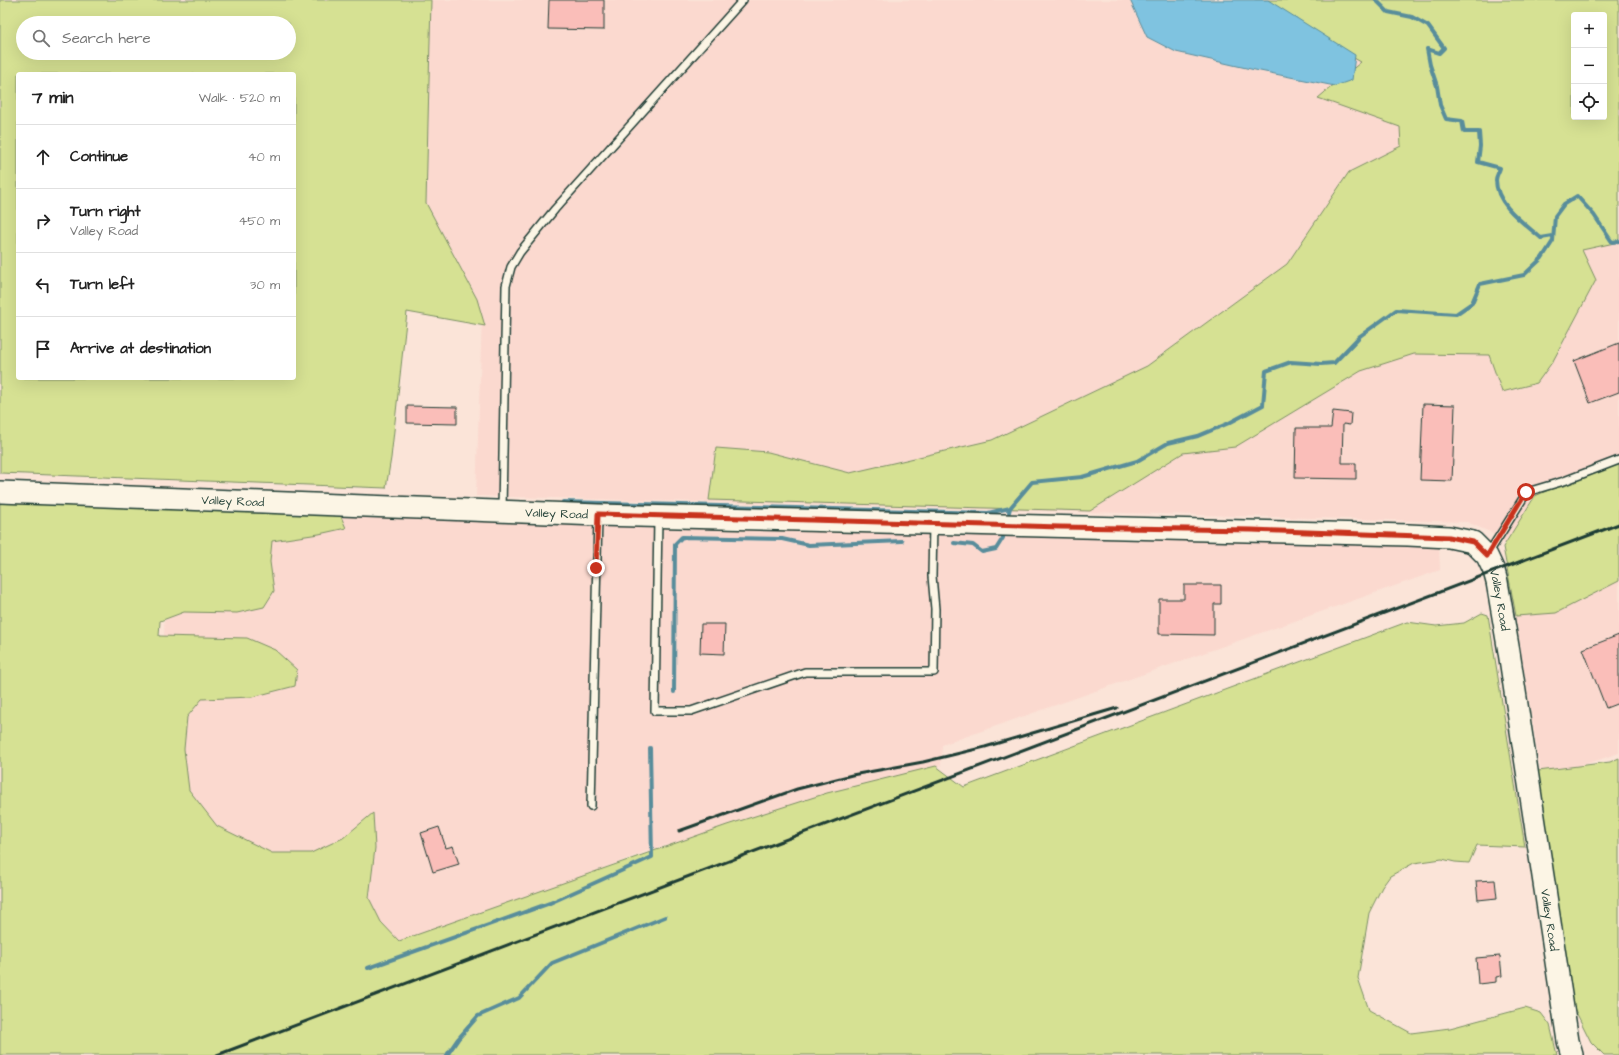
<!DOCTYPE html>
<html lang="en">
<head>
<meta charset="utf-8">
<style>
	:root { --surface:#fff; --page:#f2f2f2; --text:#222; --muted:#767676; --line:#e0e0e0 }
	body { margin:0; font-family:"Architects Daughter",sans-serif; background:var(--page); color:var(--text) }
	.controls { position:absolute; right:12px; top:12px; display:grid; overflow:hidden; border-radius:4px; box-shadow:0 4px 16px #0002 }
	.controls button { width:36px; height:36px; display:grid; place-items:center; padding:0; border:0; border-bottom:1px solid var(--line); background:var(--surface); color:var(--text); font:20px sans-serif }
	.stop { position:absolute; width:12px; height:12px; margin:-9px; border:3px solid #c8321e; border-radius:50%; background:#fff }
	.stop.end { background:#c8321e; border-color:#fff; box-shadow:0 1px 4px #0008 }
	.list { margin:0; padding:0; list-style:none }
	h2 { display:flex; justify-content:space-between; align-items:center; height:52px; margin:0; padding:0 16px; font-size:17px }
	h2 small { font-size:13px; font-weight:400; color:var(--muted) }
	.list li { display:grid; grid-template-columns:26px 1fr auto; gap:12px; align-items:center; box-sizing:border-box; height:64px; padding:0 16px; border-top:1px solid var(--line) }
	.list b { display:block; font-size:15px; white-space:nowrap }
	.list p { margin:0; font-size:13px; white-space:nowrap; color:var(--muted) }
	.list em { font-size:13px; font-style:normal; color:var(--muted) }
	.icon { flex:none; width:22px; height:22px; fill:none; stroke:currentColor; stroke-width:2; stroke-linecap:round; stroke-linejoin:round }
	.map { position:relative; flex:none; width:1619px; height:1055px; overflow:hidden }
	.search { position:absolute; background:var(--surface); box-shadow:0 4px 16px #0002; left:16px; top:16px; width:280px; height:44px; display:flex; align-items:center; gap:10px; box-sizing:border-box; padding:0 14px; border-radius:22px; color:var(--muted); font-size:15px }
	.panel { position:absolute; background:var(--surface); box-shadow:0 4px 16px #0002; left:16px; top:72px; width:280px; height:308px; border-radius:4px }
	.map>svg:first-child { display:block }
	.built { fill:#fbd9cf }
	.green { fill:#d6e193; stroke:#7a8f64; fill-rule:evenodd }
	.water { fill:#7fc3e0; stroke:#598d9b }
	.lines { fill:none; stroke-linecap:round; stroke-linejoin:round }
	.stream { stroke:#598d9b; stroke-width:4 }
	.building { fill:#fabeb9; stroke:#1f3d34 }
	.lane-casing { stroke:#1f3d34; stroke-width:10 }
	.secondary-casing { stroke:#1f3d34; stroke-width:24 }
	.lane { stroke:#fcf5e5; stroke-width:7 }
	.secondary { stroke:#fcf5e5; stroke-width:21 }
	.rail { stroke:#1f3d34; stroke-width:3 }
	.route { stroke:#c8321e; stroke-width:5 }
	.labels { text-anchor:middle; stroke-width:3; stroke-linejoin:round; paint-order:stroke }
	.street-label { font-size:12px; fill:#1f3d34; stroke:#fcf5e5 }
</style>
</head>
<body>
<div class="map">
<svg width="1619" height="1055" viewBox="0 0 1619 1055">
	<rect width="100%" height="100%" fill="#fbe4d8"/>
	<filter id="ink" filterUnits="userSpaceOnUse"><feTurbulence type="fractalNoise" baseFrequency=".025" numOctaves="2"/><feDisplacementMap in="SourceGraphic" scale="8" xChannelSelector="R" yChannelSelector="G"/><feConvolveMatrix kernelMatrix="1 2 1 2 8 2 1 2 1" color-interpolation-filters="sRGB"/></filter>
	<g filter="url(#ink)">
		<path class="built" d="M398,0H1309L1596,236L1619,237V505L1509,547L1490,532L1467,522L476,496L482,316L397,312Z
			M167,506L639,527L1404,544L1439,548L1440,570L942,745L941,765L647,851L155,1044Z
			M1619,557V753L1542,779L1512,596Z"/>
		<path class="green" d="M0,0H431L426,203L477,299L485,326L407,312L391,458L386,488L0,473ZM23,23H289V53H23ZM18,74H294V378H18Z
			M1255,0H1619V242L1582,250L1596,280L1553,361L1537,383L1502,392L1489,355L1414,354L1361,371L1235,447L1183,453L1090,511L709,500L716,448L768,452L850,473L992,440L1147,366L1287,264L1349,172L1401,146L1400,127L1318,98L1361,62L1260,5ZM1574,15H1604V117H1574Z
			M1619,459V581L1556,613L1516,616L1503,547L1535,496Z
			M0,500L339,512L346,528L319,534L272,541L270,562L274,591L264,607L237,613L184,612L160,621L159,636L247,638L275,650L297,670L295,686L252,697L202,699L187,717L184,749L189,790L217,826L272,853H311L343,838L373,813L375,848L369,898L381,922L399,941L727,825L827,793L936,766L964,787L1407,622L1436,626L1464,623L1482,613L1488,615L1525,847L1477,845L1469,863L1455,862L1442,859L1414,863L1390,876L1382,887L1369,913L1358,978L1369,1010L1411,1033L1450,1028L1525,1008L1541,1013L1550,1025L1557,1055H0Z
			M1619,758V1055H1604L1591,1042L1574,1008L1538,771L1610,762Z"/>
		<path class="water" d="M1130,0H1268L1355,55L1352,80L1335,86L1255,70L1176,52L1147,37Z"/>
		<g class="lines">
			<path class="stream" d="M1376,0L1388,12L1412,17L1428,26L1444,48L1439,53L1427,49L1430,65L1437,86L1440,105L1446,119L1462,121L1464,132H1479L1480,146L1478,162L1500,168C1499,172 1496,176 1496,180C1496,205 1524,223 1541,238L1553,236
				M563,502L988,513L1010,508
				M1009,512L1010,508L1032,482L1082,477L1137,461L1168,443L1198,436L1229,423L1263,405L1266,371L1291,362L1321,364L1334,363L1360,336L1396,310L1456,314L1472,303L1480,284L1524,275L1542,258L1553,241L1555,216L1564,204L1577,196L1594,215L1612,242L1619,241
				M954,543L973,545L982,552L996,549L1003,538V535H1007
				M674,692L675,544L682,537L782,539L809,545L902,541
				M368,968L550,903L652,857L650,748
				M447,1055L458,1039L478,1016L519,998L552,963L665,917"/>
		</g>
		<path class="building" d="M549,0H604V30L548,29Z
			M1619,343V392L1590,403L1574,361Z
			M1423,404L1455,405L1452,481L1420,480Z
			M407,406L457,407V424L407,423Z
			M1333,411L1351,413L1350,425L1343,424L1342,463H1356V479L1295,478L1296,428H1331Z
			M1184,585H1221V604H1214V635L1159,634V599H1184Z
			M701,624H725L724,654L700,653Z
			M1619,635V703L1606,708L1583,649Z
			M439,827L446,848L453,846L459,864L433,872L421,833Z
			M1495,880L1497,898L1478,900L1476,881Z
			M1500,956L1502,976L1496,977V982L1478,984L1476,958Z"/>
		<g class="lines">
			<defs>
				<path id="lane" d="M502,510L506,286L511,267L520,252L555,209L743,0
					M658,518L655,711H691L805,672H934L935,609L932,576L933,524
					M1488,554L1527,492L1564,481L1619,460
					M591,806L598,517"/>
				<g id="secondary">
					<path id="s1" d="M0,492L598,515L1408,535L1449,537L1473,542L1487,556L1494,571L1497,582L1509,652L1568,1041L1572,1055"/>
				</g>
			</defs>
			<use href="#lane" class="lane-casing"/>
			<use href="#secondary" class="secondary-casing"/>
			<use href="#lane" class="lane"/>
			<use href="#secondary" class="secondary"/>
			<path class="rail" d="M679,831L797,789L852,775L923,762L985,747L1117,708
				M217,1055L1619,524"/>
		</g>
	</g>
	<g class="lines" filter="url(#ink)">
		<path class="route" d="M596,568L598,514L1060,527L1252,530L1449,537L1473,542L1487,556L1526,492"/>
	</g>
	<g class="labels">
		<g class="street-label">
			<text dy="4" stroke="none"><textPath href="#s1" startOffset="233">Valley Road</textPath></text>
			<text dy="4" stroke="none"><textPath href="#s1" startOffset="557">Valley Road</textPath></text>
			<text dy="4" stroke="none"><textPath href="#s1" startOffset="1540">Valley Road</textPath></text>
			<text dy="4" stroke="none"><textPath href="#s1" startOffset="1864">Valley Road</textPath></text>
		</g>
	</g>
</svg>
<div class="controls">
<button>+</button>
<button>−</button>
<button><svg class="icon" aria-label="locate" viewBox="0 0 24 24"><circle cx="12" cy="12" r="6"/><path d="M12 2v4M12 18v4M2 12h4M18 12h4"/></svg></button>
</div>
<div class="stop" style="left:1526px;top:492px"></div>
<div class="stop end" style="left:596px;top:568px"></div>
<div class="search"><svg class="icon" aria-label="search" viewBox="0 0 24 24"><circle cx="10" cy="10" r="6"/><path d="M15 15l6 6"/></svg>Search here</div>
<section class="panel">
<h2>7 min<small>Walk · 520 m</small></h2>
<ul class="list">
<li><svg class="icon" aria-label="ahead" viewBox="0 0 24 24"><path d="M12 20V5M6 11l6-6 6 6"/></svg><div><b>Continue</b></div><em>40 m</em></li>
<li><svg class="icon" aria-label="right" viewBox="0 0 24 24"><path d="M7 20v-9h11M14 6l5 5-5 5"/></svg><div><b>Turn right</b><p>Valley Road</p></div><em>450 m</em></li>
<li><svg class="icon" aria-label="left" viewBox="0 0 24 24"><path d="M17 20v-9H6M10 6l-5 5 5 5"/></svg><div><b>Turn left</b></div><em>30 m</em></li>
<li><svg class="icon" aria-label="arrive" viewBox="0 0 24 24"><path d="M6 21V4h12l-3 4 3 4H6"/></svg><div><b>Arrive at destination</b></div></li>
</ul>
</section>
</div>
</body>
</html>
